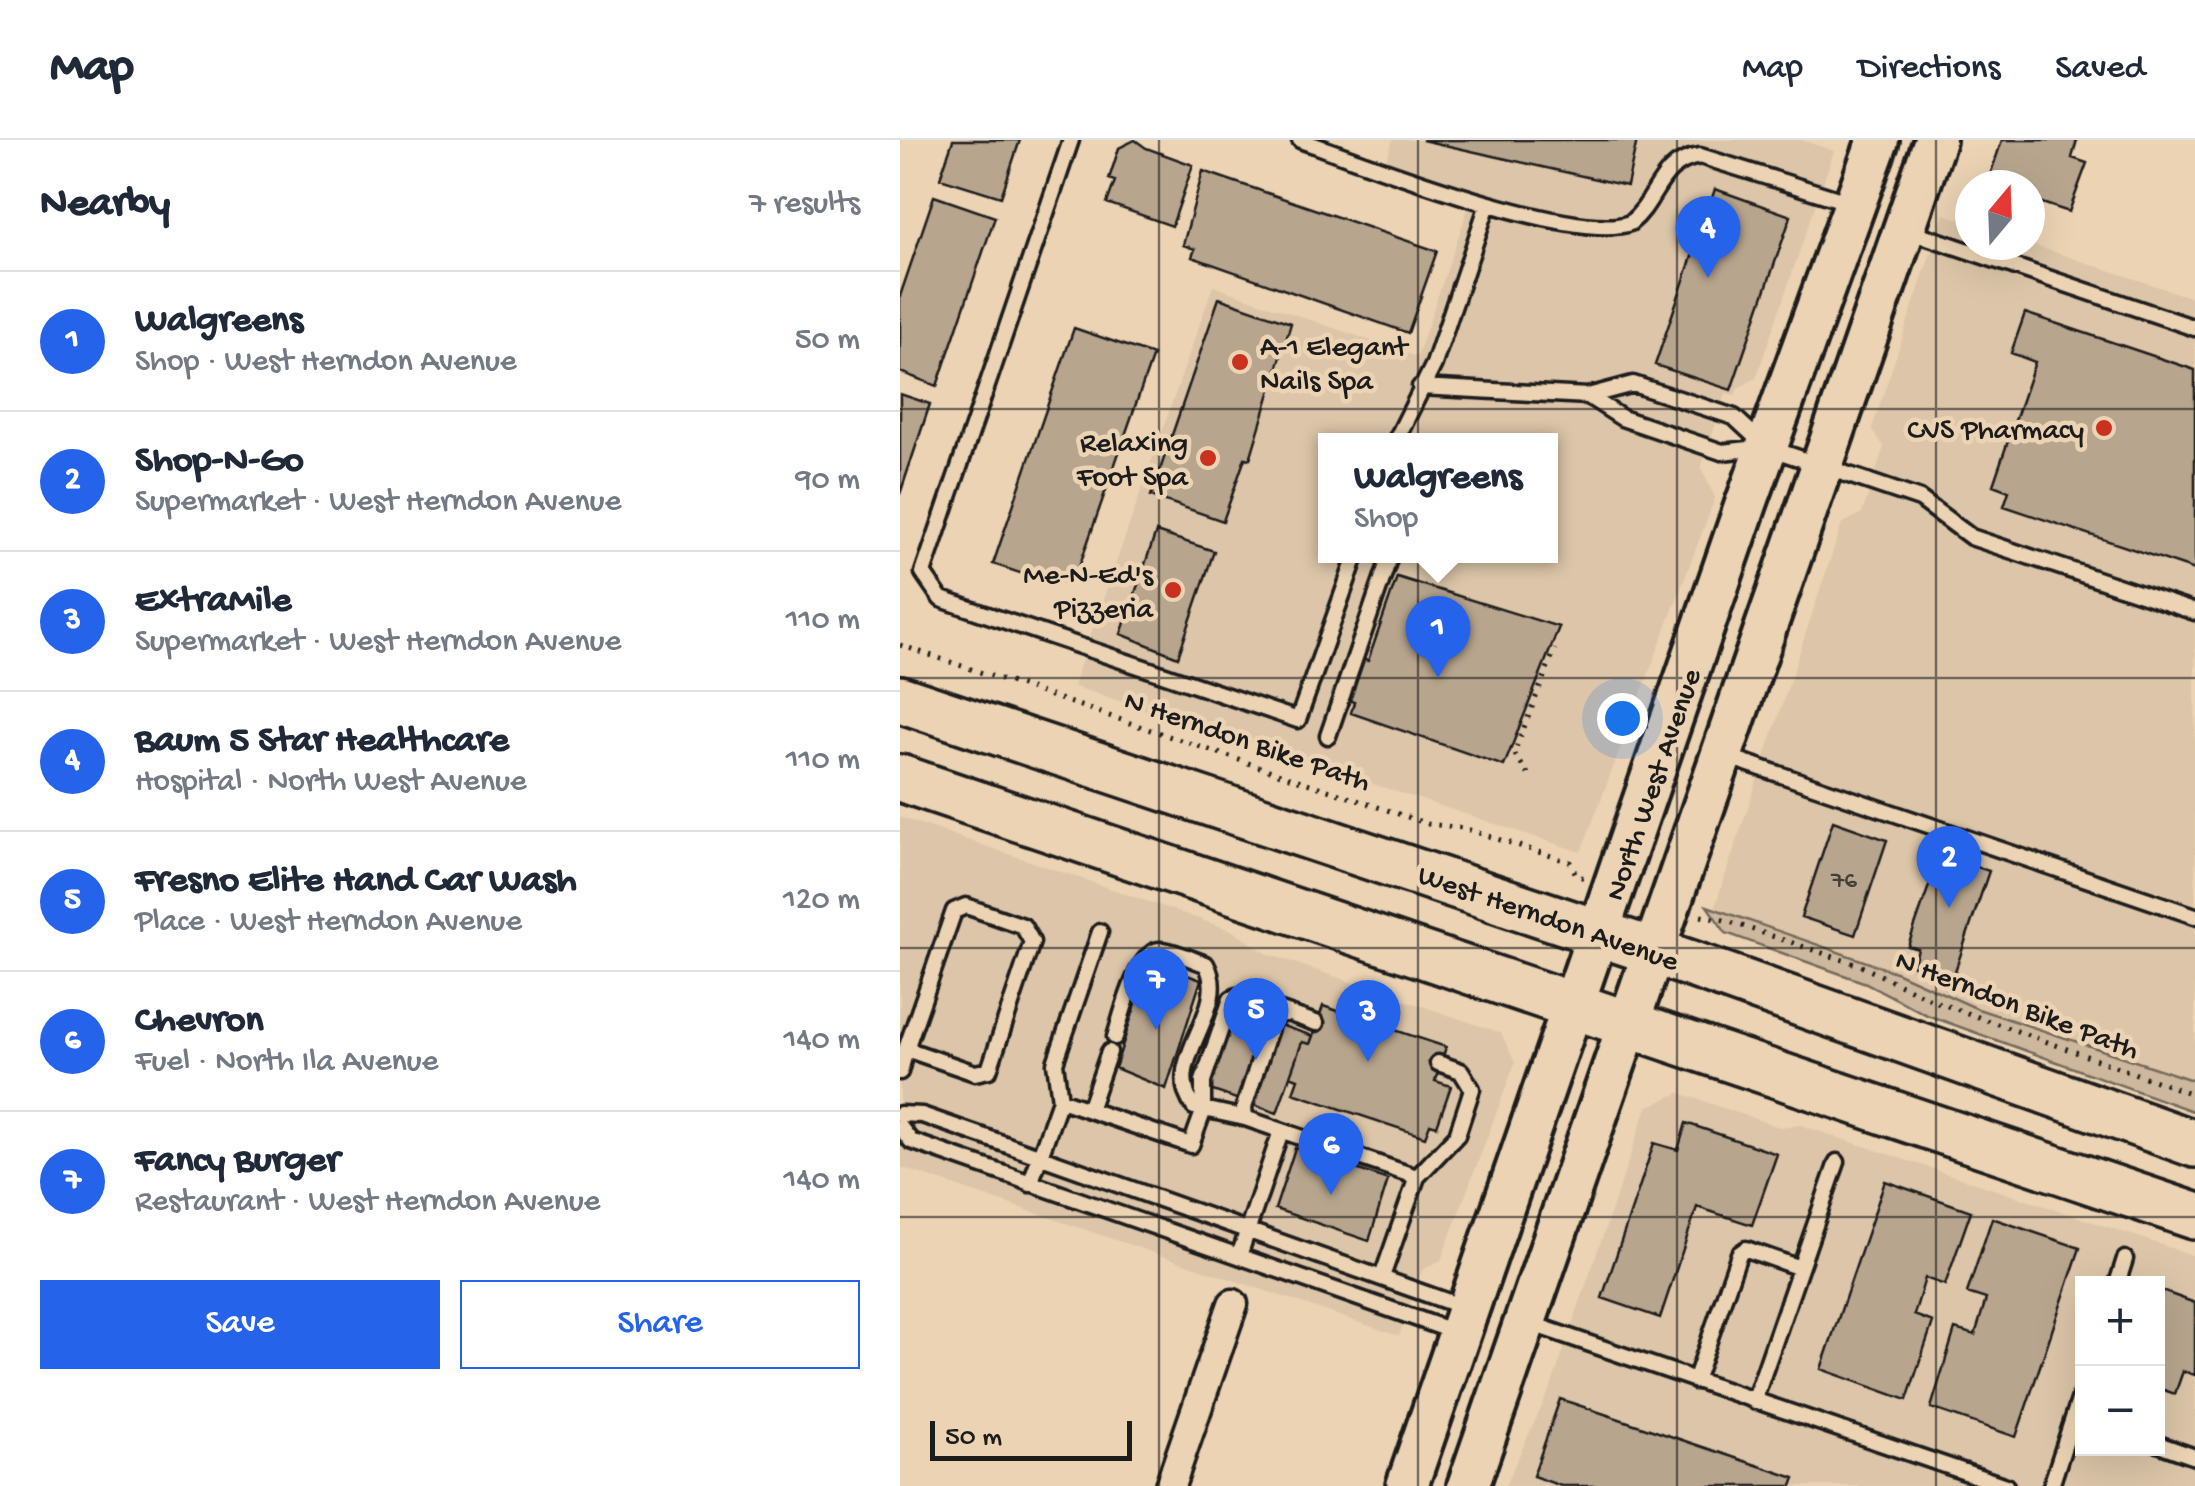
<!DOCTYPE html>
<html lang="en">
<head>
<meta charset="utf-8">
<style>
	:root { --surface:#fff; --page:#f2f2f3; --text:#1f2937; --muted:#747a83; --line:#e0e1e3; --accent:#2563eb }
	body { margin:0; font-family:"Gochi Hand",sans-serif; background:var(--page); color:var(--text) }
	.controls { position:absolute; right:30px; bottom:30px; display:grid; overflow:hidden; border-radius:0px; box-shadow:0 10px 40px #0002 }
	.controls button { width:90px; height:90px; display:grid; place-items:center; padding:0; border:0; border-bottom:2px solid var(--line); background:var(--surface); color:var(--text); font:50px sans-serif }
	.compass { position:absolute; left:1055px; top:30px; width:90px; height:90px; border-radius:50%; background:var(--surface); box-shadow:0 10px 40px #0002; rotate:19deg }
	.scale { position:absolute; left:30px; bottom:25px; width:202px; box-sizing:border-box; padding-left:10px; border:5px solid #1c1c1c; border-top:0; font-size:28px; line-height:35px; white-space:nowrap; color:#1c1c1c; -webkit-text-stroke:8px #ebd3b3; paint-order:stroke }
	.you { position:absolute; left:722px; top:578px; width:35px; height:35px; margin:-25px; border:8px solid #fff; border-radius:50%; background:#1a73e8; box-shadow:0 0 0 15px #1a73e833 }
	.badge { display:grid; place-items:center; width:65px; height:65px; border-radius:50%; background:var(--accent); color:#fff; font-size:32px; font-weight:700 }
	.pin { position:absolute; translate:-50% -82px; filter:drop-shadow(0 2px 5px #0008) }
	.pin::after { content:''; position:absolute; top:52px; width:35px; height:30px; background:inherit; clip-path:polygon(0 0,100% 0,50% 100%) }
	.popup { position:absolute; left:418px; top:293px; width:240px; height:130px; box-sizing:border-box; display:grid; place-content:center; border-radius:0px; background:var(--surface); filter:drop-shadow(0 2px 8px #0005); font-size:32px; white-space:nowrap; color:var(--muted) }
	.popup b { font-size:38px; color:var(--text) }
	.popup::after { content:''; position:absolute; left:50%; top:100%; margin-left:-20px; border:20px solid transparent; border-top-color:var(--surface) }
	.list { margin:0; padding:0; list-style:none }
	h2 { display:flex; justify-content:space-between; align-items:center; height:130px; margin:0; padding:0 40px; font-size:42px }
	h2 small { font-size:32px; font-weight:400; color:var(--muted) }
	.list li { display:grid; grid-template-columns:65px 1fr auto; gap:30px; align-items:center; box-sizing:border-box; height:140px; padding:0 40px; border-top:2px solid var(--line) }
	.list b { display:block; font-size:38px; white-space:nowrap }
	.list p { margin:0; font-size:32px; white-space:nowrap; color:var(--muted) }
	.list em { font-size:32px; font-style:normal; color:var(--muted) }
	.actions { display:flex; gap:20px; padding:30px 40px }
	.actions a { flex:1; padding:22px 0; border:2px solid var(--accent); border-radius:0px; text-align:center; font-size:35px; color:var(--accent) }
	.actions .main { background:var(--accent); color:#fff }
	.map { position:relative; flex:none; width:1295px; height:1346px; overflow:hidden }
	header { display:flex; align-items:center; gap:60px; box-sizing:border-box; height:140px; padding:0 50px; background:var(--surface); border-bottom:2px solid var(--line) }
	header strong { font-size:48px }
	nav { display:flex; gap:55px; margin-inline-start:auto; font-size:35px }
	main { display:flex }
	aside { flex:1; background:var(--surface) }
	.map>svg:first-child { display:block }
	.built { fill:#dcc5a8; fill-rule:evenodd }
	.green { fill:#cdb89d; stroke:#746a5c; stroke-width:2.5 }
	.building { fill:#b8a58e; stroke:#1c1c1c; stroke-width:2.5 }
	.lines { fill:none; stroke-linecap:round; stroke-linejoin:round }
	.lane-casing { stroke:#1c1c1c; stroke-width:21 }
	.street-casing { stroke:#1c1c1c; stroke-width:35 }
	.secondary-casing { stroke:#1c1c1c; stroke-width:48 }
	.primary-casing { stroke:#1c1c1c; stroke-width:52 }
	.path { stroke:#1c1c1c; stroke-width:5; stroke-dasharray:2.5 8; stroke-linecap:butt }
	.lane { stroke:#ebd3b3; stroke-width:14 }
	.street { stroke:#ebd3b3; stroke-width:28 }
	.secondary { stroke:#ebd3b3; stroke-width:40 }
	.primary { stroke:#ebd3b3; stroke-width:45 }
	.grid { fill:none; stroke:#1c1c1c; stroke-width:2.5; stroke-opacity:0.55 }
	.poi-dot { fill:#c8321e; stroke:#ebd3b3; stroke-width:4 }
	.labels { text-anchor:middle; stroke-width:9; stroke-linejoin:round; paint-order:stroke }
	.number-label { font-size:25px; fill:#433e38 }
	.poi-label { font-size:30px; fill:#1c1c1c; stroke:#ebd3b3; text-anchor:end }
	.street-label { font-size:30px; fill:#1c1c1c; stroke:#ebd3b3 }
</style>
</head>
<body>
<header>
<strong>Map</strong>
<nav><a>Map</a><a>Directions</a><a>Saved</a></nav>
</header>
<main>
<aside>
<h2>Nearby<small>7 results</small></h2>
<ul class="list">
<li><span class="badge">1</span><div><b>Walgreens</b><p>Shop · West Herndon Avenue</p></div><em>50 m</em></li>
<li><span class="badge">2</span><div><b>Shop-N-Go</b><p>Supermarket · West Herndon Avenue</p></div><em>90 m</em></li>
<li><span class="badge">3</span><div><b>ExtraMile</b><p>Supermarket · West Herndon Avenue</p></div><em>110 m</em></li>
<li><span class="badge">4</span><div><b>Baum 5 Star Healthcare</b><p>Hospital · North West Avenue</p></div><em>110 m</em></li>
<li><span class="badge">5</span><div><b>Fresno Elite Hand Car Wash</b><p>Place · West Herndon Avenue</p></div><em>120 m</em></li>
<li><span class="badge">6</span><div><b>Chevron</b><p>Fuel · North Ila Avenue</p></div><em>140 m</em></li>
<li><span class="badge">7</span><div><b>Fancy Burger</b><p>Restaurant · West Herndon Avenue</p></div><em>140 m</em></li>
</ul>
<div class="actions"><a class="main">Save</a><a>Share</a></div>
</aside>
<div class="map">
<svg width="1295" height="1346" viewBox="0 0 1295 1346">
	<rect width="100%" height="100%" fill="#ebd3b3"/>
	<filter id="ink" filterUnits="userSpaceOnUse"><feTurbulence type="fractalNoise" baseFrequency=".01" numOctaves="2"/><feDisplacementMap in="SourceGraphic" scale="20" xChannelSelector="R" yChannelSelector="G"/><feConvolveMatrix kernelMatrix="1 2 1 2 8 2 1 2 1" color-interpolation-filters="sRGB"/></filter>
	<g filter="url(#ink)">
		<path class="built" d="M493,0H901L934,11L856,238L838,248L835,255L826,253L801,328L815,358L681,712L173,546L313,146L517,217L570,63L482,32ZM426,300H650V416H426Z
			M1044,74L1070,83V105L1130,104L1295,159V943L1077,869L998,833L815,767L942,384L962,373L984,307L972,288Z
			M0,677L331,790L368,814L601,893L615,923L541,1120L522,1130L499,1196L0,1027Z
			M779,953L879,987L900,985L1295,1116V1346H605L651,1247L747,967ZM1182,1144H1258V1308H1182Z"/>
		<path class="green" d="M807,766L998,833L1078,869L1295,941V972L1027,875L966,843L826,793Z"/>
		<path class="building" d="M53,0H120L101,57L40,38Z
			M235,0L246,8L293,25L272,86L207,63L215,41L209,39L219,8Z
			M522,0H737L727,46Z
			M1102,0H1177L1172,18L1187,23L1169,72L1130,59V45L1087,44Z
			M303,31L537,111L508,193L292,117L295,109L283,105Z
			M815,49L891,76L831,250L755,225Z
			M34,56L95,77L37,246L0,232V156Z
			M319,158L391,183L350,319L345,318L323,381L251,356Z
			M1125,173L1295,230V430L1104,366L1109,351L1093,345L1135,222L1111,213Z
			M174,188L253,215L177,433L172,431L167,443L146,435L144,441L93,424Z
			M0,254L30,264L0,354Z
			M256,392L314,411L278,517L221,494Z
			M497,437L659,487L604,626L451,573L454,562L433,555L447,514L468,521Z
			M933,681L987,700L955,795L901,777Z
			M1040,714L1089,731L1050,846L1013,826L1018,809L1008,806Z
			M268,828L301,840L266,949L215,928L242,845L261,851Z
			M423,866L546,907L535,941L551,946L537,986L530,984L525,997L393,953L398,939L390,936L402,902L410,904Z
			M334,870L413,896L410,904L402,902L377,973L307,949Z
			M786,983L877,1014L852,1085L797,1067L760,1178L702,1158L754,1003L778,1010Z
			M395,1008L488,1040L469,1101L375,1069Z
			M985,1041L1071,1071L1045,1145L1025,1138L1014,1175L1033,1182L1007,1260L921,1229Z
			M1092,1078L1180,1108L1116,1297L1031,1268L1055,1189L1075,1195L1086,1159L1067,1153Z
			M1262,1151L1295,1163V1235L1283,1231L1275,1254L1258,1248V1166Z
			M660,1259L895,1338L892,1346H661L633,1336Z"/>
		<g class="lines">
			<defs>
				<path id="lane" d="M171,0L23,433L41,459L398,580L456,416
					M400,0C463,22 674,104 730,83C758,61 758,22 800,16L954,64
					M1007,90L1295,188
					M520,247L688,256L733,244L834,277L862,303
					M688,256L722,278L822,312L866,307L1020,359L1071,397L1295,472
					M496,300L534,224L588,64
					M428,596L490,416
					M823,615L1295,776
					M215,897C221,878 237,810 260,810C274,810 292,820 306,824C332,871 259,922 294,967L345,978L517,1037
					M0,932L6,909L54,771L66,766L123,786L132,802L89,930L75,933L6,909
					M160,960L155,923L200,792
					M189,970L209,912
					M0,974L22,975L85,997L563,1167
					M345,978L344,967L373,879L384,873
					M0,987L11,1001L555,1192
					M130,1044L160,960L291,1005L303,972V941L331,859L337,856L416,883
					M339,1116L381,991
					M482,1137L517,1037L557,995L572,949L561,931L538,923
					M1217,1144L1225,1119
					M626,1182L1106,1346
					M795,1241L839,1114L846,1109L900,1128
					M854,1261L937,1022
					M1258,1304L1295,1317
					M1151,1346L1182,1251"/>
				<path id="street" d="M270,1346L333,1164"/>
				<path id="secondary" d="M507,1346L846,364L978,0
					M568,1346L1035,0"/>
				<path id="primary" d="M0,559L794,825L1295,1004
					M0,638L1295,1076"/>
			</defs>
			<use href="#lane" class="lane-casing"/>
			<use href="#street" class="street-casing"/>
			<use href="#secondary" class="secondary-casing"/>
			<use href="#primary" class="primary-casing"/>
			<path class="path" d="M0,505L528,684L563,688L670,722L677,736L686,738
				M628,634L614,613L655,509
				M801,776L824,780L961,826L1039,863L1295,955"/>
			<use href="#lane" class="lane"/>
			<use href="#street" class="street"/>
			<use href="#secondary" class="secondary"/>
			<use href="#primary" class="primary"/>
		</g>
	</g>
	<path class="grid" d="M259,0V1346M518,0V1346M777,0V1346M1036,0V1346M0,269H1295M0,538H1295M0,808H1295M0,1077H1295"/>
	<g class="poi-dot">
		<circle cx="340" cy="222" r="10"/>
		<circle cx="1204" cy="288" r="10"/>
		<circle cx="308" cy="318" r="10"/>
		<circle cx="273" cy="450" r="10"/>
	</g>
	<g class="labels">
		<g class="number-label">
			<text x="944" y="747">76</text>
		</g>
		<g class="poi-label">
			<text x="360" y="215" text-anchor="start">A-1 Elegant<tspan x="360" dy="34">Nails Spa</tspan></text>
			<text x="1184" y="298">CVS Pharmacy</text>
			<text x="288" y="311">Relaxing<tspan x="288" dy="34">Foot Spa</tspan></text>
			<text x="253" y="443">Me-N-Ed's<tspan x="253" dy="34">Pizzeria</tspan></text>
		</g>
		<g class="street-label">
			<text transform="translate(348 599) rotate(19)" y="10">N Herndon Bike Path</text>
			<text transform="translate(751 644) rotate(-71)" y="10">North West Avenue</text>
			<text transform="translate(649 776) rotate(19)" y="10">West Herndon Avenue</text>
			<text transform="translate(1118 863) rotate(21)" y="10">N Herndon Bike Path</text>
		</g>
	</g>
</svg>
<div class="controls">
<button>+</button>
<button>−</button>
</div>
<svg class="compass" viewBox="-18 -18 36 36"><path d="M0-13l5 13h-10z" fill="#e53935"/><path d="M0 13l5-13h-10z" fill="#747a83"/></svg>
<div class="scale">50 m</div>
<div class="you"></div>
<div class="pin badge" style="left:538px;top:538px">1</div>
<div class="popup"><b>Walgreens</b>Shop</div>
<div class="pin badge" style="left:1049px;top:768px">2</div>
<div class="pin badge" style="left:468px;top:922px">3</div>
<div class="pin badge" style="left:808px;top:138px">4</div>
<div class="pin badge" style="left:356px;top:920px">5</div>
<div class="pin badge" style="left:431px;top:1055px">6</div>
<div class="pin badge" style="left:256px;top:890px">7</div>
</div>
</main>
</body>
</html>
